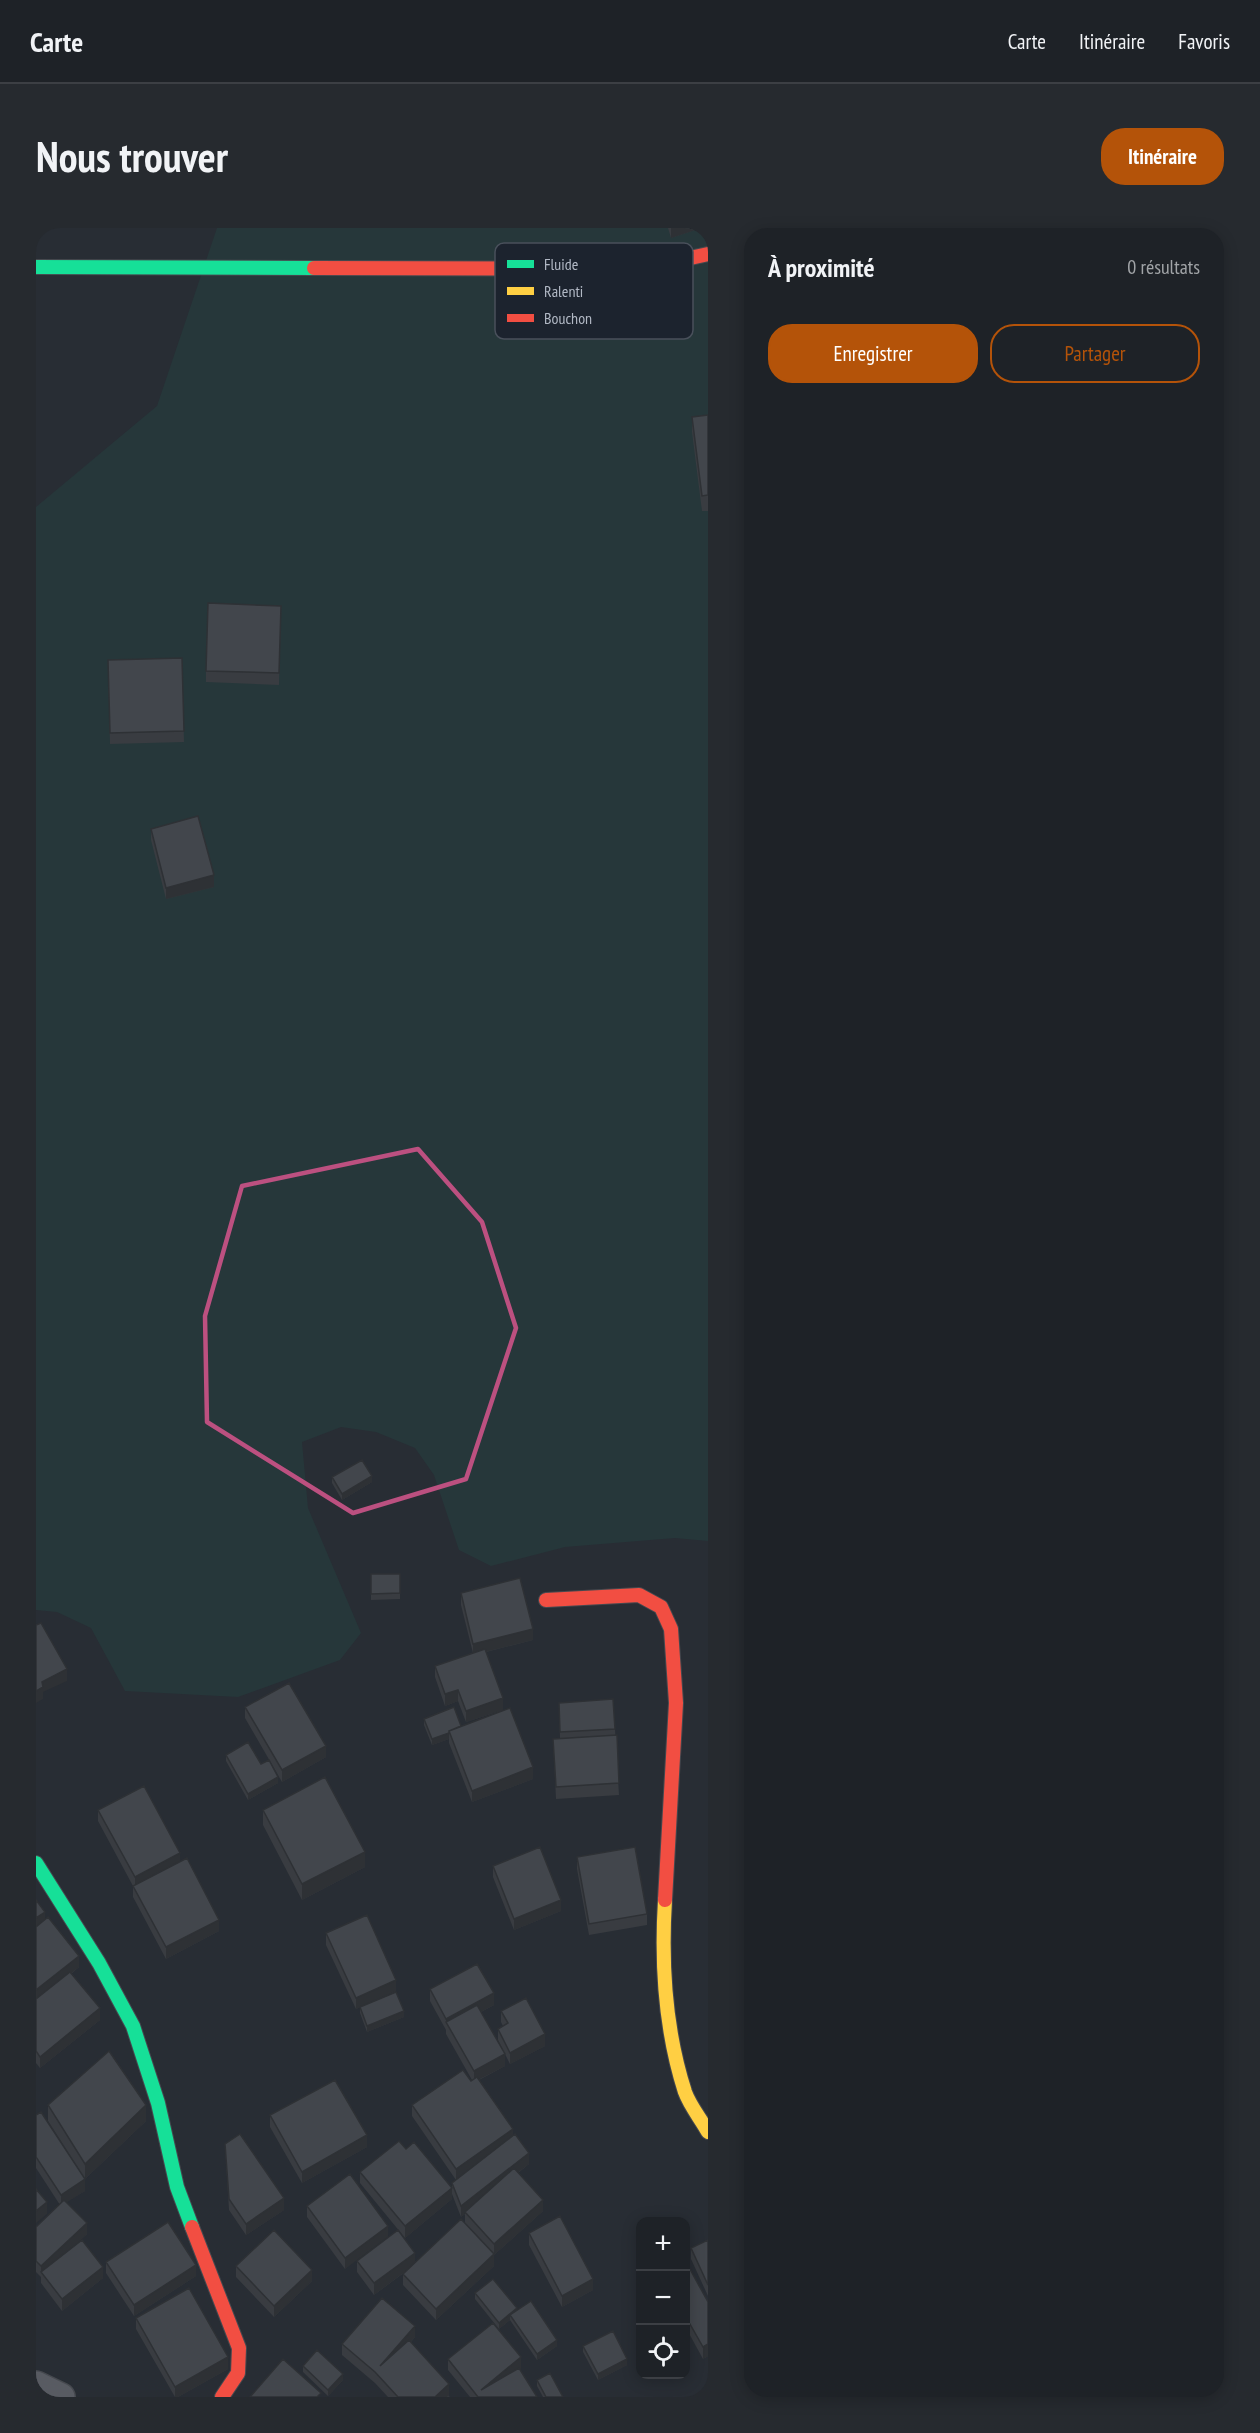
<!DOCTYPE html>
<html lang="fr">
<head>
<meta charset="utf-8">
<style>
	:root { --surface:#1e2227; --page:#262a2f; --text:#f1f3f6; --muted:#a1a4a7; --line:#3c3f44; --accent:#b45309 }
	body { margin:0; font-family:"PT Sans Narrow",sans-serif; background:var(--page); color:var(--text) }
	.controls { position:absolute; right:18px; bottom:18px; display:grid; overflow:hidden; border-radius:12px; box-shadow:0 3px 15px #0003 }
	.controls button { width:54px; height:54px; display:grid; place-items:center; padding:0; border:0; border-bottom:2px solid var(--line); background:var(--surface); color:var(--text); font:30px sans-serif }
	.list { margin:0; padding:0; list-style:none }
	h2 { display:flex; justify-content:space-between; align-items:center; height:78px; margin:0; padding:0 24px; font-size:26px }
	h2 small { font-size:20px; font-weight:400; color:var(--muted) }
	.actions { display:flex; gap:12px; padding:18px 24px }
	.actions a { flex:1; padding:14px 0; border:2px solid var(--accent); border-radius:24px; text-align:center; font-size:21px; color:var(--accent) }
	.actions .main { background:var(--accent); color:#fff }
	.icon { flex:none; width:33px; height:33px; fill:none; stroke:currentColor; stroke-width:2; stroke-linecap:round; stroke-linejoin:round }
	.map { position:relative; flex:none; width:672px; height:2169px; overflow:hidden; border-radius:24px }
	header { display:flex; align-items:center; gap:36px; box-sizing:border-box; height:84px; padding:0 30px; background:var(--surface); border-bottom:2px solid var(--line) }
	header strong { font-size:28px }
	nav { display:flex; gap:33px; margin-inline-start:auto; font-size:21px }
	.intro { display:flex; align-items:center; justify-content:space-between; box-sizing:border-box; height:144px; padding:0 36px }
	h1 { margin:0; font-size:42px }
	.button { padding:15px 27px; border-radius:24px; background:var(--accent); color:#fff; font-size:21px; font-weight:700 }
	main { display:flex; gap:36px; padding:0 36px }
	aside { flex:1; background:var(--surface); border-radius:24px; box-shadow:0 3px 15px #0003 }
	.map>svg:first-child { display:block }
	.green { fill:#26373a }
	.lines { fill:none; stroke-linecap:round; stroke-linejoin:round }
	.street-casing { stroke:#46494f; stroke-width:30 }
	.fast-casing { stroke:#46494f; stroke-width:16 }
	.slow-casing { stroke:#46494f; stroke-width:16 }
	.jam-casing { stroke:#46494f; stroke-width:16 }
	.street { stroke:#585b62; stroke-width:27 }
	.fast { stroke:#16e098; stroke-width:14 }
	.slow { stroke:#ffcf43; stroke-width:14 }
	.jam { stroke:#f24e42; stroke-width:14 }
	.wall { fill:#393c41 }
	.shaded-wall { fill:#2e3135 }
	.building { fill:#42464c; stroke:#2e3135; stroke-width:1.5 }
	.marked { fill:none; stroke:#bc5080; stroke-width:4.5; stroke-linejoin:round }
	.key { fill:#1c232e; stroke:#49505b; stroke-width:1.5 }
	.key-label { font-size:16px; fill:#b2b9c5 }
</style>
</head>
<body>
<header>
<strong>Carte</strong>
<nav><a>Carte</a><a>Itinéraire</a><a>Favoris</a></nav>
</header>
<div class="intro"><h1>Nous trouver</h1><a class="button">Itinéraire</a></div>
<main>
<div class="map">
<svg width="672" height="2169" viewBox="0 0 672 2169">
	<rect width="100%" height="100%" fill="#282d34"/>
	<path class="green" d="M181,0H672V1313L639,1310L529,1319L455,1338L423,1322L398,1247L379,1220L340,1204L305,1199L266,1214L272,1280L325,1405L304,1432L202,1469L89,1463L55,1400L21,1384L0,1382V279L121,178Z"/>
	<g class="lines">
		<defs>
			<path id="street" d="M0,2157L25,2169"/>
			<path id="fast" d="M0,39L278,40
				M0,1635L63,1735L97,1798L122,1875L141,1959L156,1999"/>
			<path id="slow" d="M629,1672C625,1736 629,1802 649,1864C654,1878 665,1891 672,1904"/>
			<path id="jam" d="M278,40L604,41L672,26
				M510,1372L603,1367L625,1379L635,1401L640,1475L629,1672
				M156,1999L203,2120L202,2145L186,2169"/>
		</defs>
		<use href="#street" class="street-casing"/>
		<use href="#fast" class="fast-casing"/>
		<use href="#slow" class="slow-casing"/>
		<use href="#jam" class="jam-casing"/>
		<use href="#street" class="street"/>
		<use href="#fast" class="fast"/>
		<use href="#slow" class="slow"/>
		<use href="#jam" class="jam"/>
	</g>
	<path class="wall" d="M632,0H665L635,10Z
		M672,187V283H666L656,204V189Z
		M245,378L243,457L170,454V443Z
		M146,430L148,514L74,516L72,432Z
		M115,601L178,659L130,671L115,612Z
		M296,1249L336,1254L306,1272L296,1255Z
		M335,1346H364V1371L335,1372Z
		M425,1365L497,1412L450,1424L467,1482L430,1494L422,1473L409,1478L399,1449V1438L437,1425L425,1377Z
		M523,1475L579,1501L583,1567L520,1571L517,1511L524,1510Z
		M209,1479L290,1529L246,1554L209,1490Z
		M388,1491L425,1498L497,1551L436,1574L413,1515V1511L396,1517L388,1497Z
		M190,1527L225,1536L242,1555L212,1572L190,1533Z
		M62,1582L144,1633L183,1703L130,1731L97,1669V1658L62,1593Z
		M227,1582L329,1639L266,1672L227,1597Z
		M541,1629L611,1686V1697L553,1707L541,1641Z
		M457,1638L525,1683L478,1702L457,1649Z
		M0,1672L9,1692L43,1739L35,1746L64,1792L4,1840L0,1835Z
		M290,1705L360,1763L330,1777L368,1789L331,1804L324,1785V1779L320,1781L290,1717Z
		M394,1761L458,1777L445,1784L469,1838L443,1852L477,1907L493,1936L482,1945L507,1983L458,2027V2038L400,2092L367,2057V2046L369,2044L338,2067L321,2044V2033L379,2034L429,1995V1986L425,1989L416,1966V1955L420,1952L376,1888V1877L436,1852L410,1806V1802L394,1773Z
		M465,1783L509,1818L474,1836L462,1812V1801L467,1798L465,1794Z
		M12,1877L110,1893L49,1951L12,1893Z
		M0,1887L49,1963L30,1974L51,2006L41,2015L67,2050L26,2083L5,2055V2049L0,2044V1999L24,1977L0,1940Z
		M234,1887L331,1919L266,1955L234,1899Z
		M189,1916L248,1982L210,2007L193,1982Z
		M370,1921L416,1971L369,2010L324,1955V1944Z
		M271,1978L352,1998L309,2041L271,1989Z
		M493,2005L557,2062L526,2079L493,2017Z
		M672,2012V2068L655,2031V2020Z
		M70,2034L160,2048L98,2088L70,2045Z
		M650,2034L672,2074V2128L667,2131L650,2100Z
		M200,2038L276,2053L238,2089L200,2049Z
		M439,2065L481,2082L521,2118L501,2132L474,2092L463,2101L439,2071Z
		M100,2090L192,2141L142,2169H139L100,2101Z
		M379,2109L375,2114L413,2167L412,2168L414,2169H352L339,2155L306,2127V2116Z
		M547,2118L591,2137L562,2152L547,2124Z
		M412,2131L485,2141H484L501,2169H434L412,2142Z
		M267,2138L307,2152L292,2168L267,2144Z
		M501,2152L527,2169H507L501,2158Z"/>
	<path class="shaded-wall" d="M635,0H665L635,10Z
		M178,647V659L130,671V660Z
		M336,1248V1254L306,1272V1266Z
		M497,1401V1412L437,1427V1416Z
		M31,1441V1453L7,1464V1471L0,1475V1463L6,1454Z
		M422,1462V1473L409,1478V1466Z
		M467,1470V1482L430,1494V1483Z
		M413,1505V1511L396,1517V1511Z
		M290,1518V1529L246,1554V1542Z
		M497,1539V1551L436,1574V1563Z
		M242,1549V1555L212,1572V1566Z
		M329,1624V1639L266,1672V1656Z
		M144,1625V1636L99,1660V1649Z
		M525,1672V1683L478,1702V1691Z
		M9,1684V1696L0,1702V1690Z
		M183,1692V1703L130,1731V1719Z
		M43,1728V1739L0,1773V1762Z
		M360,1752V1763L320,1781V1770Z
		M458,1765V1777L414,1800L410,1794V1791Z
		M64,1780V1792L4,1840V1829Z
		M368,1783V1789L331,1804V1798Z
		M509,1806V1818L474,1836V1825Z
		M469,1826V1838L438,1854V1843Z
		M110,1877V1893L49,1951V1936Z
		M477,1901V1913L420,1952V1941Z
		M331,1907V1919L266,1955V1944Z
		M493,1925V1936L425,1989V1978Z
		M49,1951V1963L25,1978V1967Z
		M416,1960V1971L369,2010V1998Z
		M248,1970V1982L210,2007V1996Z
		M507,1972V1983L458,2027V2016Z
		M11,1974V1986L0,1995V1983Z
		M51,1995V2006L7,2047L5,2044V2038Z
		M352,1998V2009L309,2041V2030Z
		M379,2025V2036L338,2067V2055Z
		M458,2026V2038L400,2092V2081Z
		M160,2037V2048L98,2088V2077Z
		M67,2039V2050L26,2083V2071Z
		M276,2042V2053L238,2089V2078Z
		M557,2051V2062L526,2079V2068Z
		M481,2080V2086L474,2087V2092L463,2101V2095Z
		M379,2098V2109L344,2149V2138Z
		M521,2112V2118L501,2132V2126Z
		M672,2116V2128L667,2131V2119Z
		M192,2129V2141L142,2169H139V2159Z
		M485,2129V2141L451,2169L445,2162Z
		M591,2131V2137L562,2152V2146Z
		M307,2146V2152L292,2168V2162Z
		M413,2156V2167L411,2169H399Z"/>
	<path class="building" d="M672,187V267L666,268L656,189Z
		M172,375L245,378L243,445L170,443Z
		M146,430L148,503L74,505L72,432Z
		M162,588L178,647L130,660L115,601Z
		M326,1232L336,1248L306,1266L296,1249Z
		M335,1346H364V1365L335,1366Z
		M484,1350L497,1401L437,1416L425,1365Z
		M5,1395L31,1441L6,1454L7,1459L0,1463V1397Z
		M449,1421L467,1470L430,1483L422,1462L409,1466L399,1438Z
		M253,1455L290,1518L246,1542L209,1479Z
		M577,1471L579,1501L524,1504L523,1475Z
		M418,1479L425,1498L413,1503V1505L396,1511L388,1491Z
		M474,1480L497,1539L436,1563L413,1503Z
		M581,1507L583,1555L520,1559L517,1511Z
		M212,1514L225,1536L233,1532L242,1549L212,1566L190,1527Z
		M289,1549L329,1624L266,1656L227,1582Z
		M108,1558L144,1625L99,1649L62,1582Z
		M504,1619L525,1672L478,1691L457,1638Z
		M599,1619L611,1686L553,1696L541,1629Z
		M151,1630L183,1692L130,1719L97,1658Z
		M0,1672L9,1684L0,1690Z
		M331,1687L360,1752L320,1770L290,1705Z
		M12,1689L43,1728L0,1762V1699Z
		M441,1736L458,1765L410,1791L394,1761Z
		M34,1744L64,1780L4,1829L0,1823V1771Z
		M360,1764L368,1783L331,1798L324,1779Z
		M490,1770L509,1806L474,1825L462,1801L472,1795L465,1783Z
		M441,1777L469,1826L438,1843L410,1794Z
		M73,1823L110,1877L49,1936L12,1877Z
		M427,1842L435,1853L441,1849L477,1901L420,1941L376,1877Z
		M299,1852L331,1907L266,1944L234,1887Z
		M5,1884L49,1951L25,1967L0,1929V1887Z
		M204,1906L248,1970L210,1996L193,1971L189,1916Z
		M479,1906L493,1925L425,1978L416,1955Z
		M363,1913L370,1921L378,1914L416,1960L369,1998L324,1944Z
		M478,1940L507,1972L458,2016L429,1984Z
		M314,1946L352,1998L309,2030L271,1978Z
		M0,1961L11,1974L0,1983Z
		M28,1972L51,1995L5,2038L0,2033V1999Z
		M524,1988L557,2051L526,2068L493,2005Z
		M425,1991L458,2026L400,2081L367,2046Z
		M132,1994L160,2037L98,2077L70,2034Z
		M238,2002L276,2042L238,2078L200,2038Z
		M362,2002L379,2025L338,2055L321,2033Z
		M46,2012L67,2039L26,2071L5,2044Z
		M672,2012V2057L655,2020Z
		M650,2034L672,2074V2116L667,2119L650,2089Z
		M457,2051L481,2080L463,2095L439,2065Z
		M153,2060L192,2129L139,2159L100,2090Z
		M346,2070L379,2098L344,2138L373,2112L413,2156L399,2169H362L339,2144L306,2116Z
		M495,2073L521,2112L501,2126L474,2087Z
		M457,2095L485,2129L445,2162L483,2140L501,2169H442L412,2131Z
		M577,2103L591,2131L562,2146L547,2118Z
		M281,2122L307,2146L292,2162L267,2138Z
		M247,2131L285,2165L281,2169H214Z
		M514,2145L527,2169H510L501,2152Z"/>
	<path class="marked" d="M382,921L446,994L480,1100L430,1251L317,1285L171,1194L169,1088L206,958Z"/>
	<rect x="459" y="15" width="198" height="96" rx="9" class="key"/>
	<rect x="471" y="32" width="27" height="8" fill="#16e098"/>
	<rect x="471" y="59" width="27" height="8" fill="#ffcf43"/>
	<rect x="471" y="86" width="27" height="8" fill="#f24e42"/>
	<g class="key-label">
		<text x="508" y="42">Fluide</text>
		<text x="508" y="69">Ralenti</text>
		<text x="508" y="96">Bouchon</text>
	</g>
</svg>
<div class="controls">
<button>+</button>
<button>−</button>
<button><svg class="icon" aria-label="locate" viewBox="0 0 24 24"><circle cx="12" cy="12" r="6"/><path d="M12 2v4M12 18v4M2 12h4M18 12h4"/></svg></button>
</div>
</div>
<aside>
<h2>À proximité<small>0 résultats</small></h2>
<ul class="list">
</ul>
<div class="actions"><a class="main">Enregistrer</a><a>Partager</a></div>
</aside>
</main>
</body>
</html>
